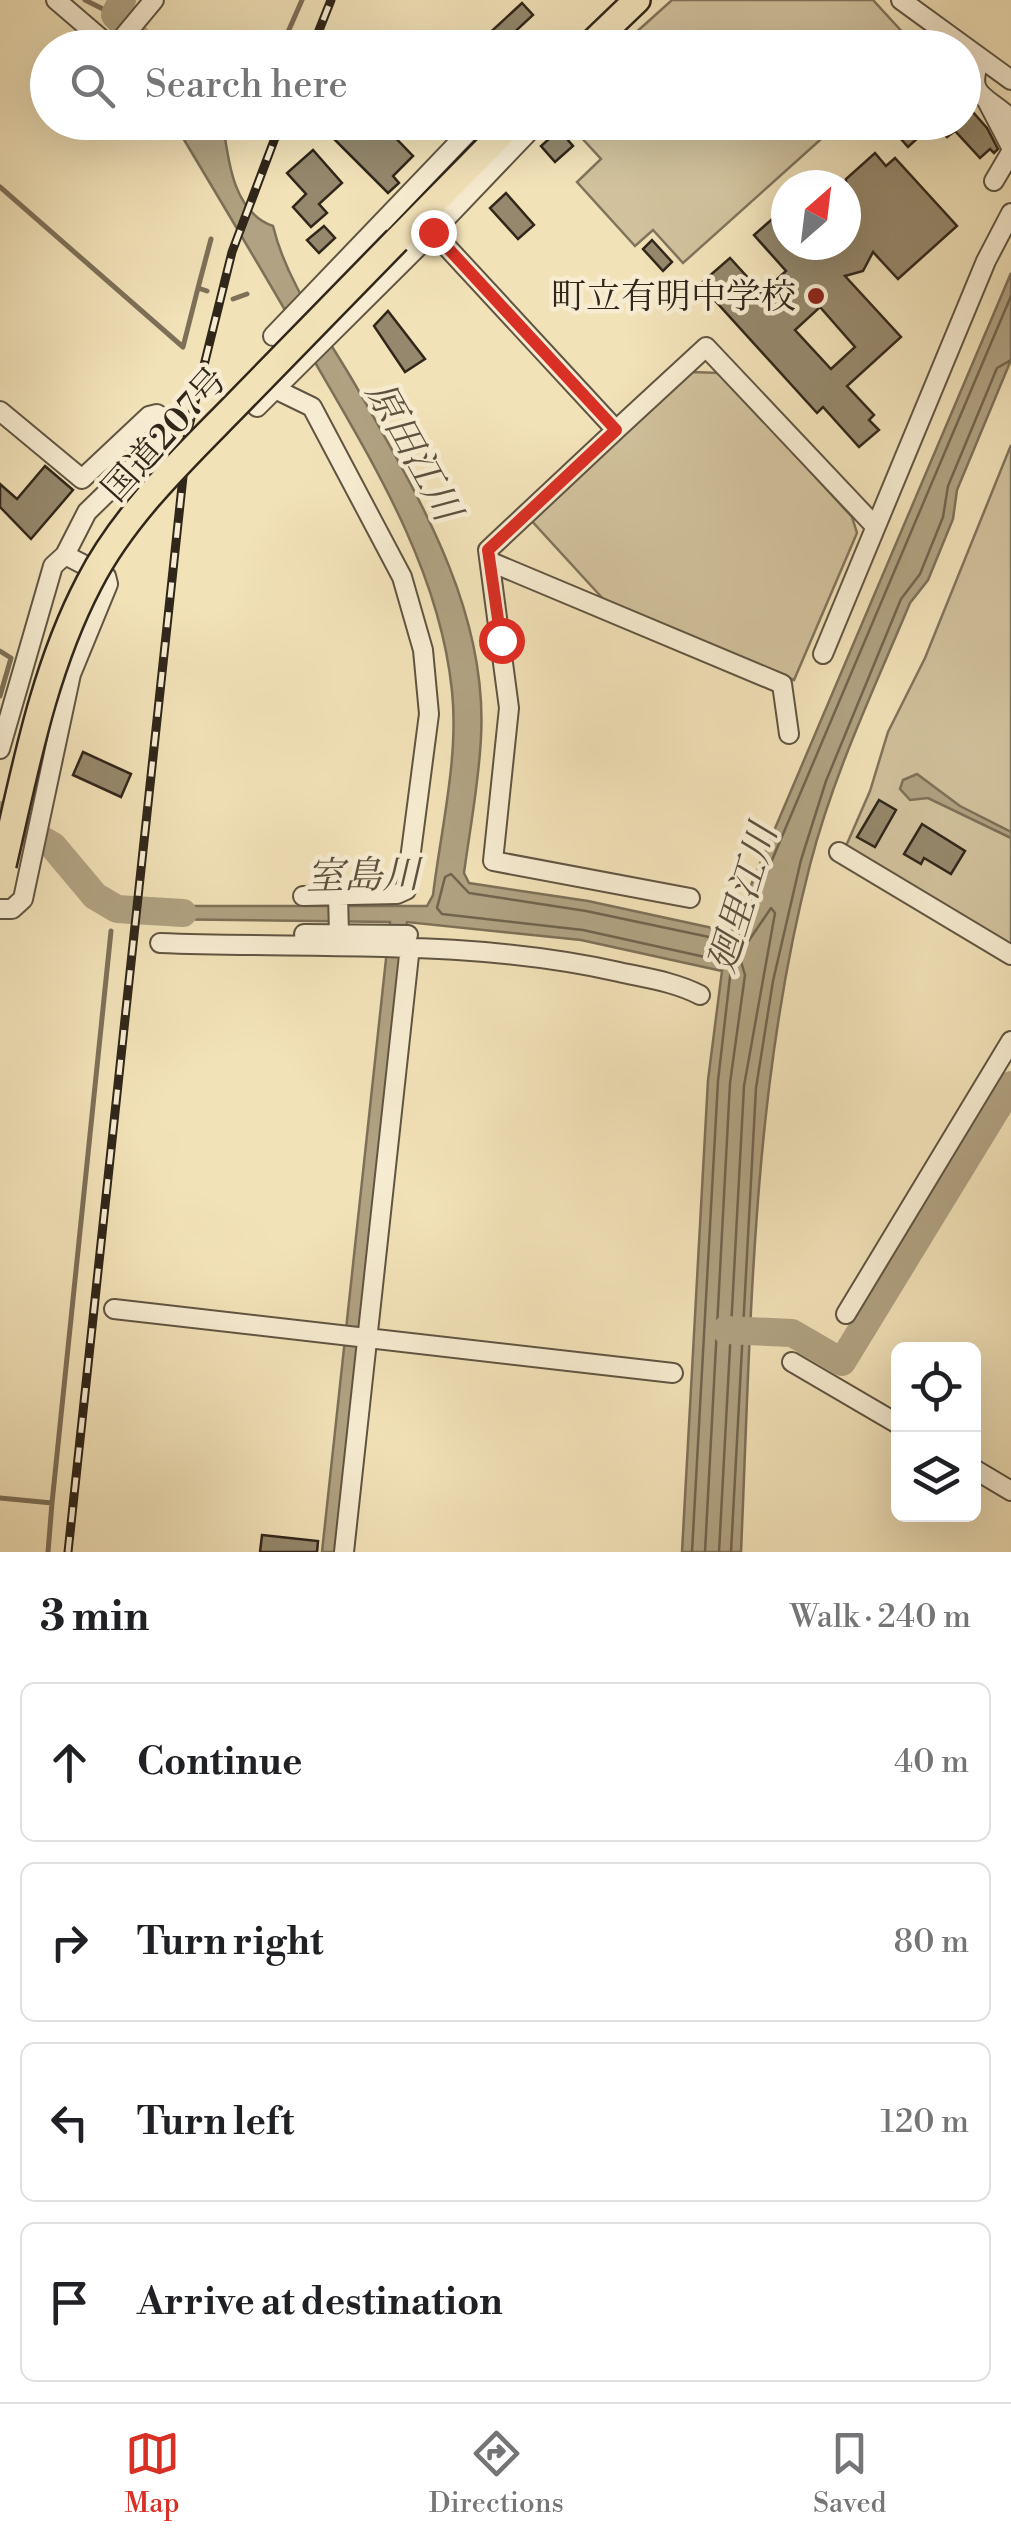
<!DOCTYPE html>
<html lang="en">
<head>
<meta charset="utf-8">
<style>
	:root { --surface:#fff; --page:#f6f6f6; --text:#202124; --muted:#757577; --line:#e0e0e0; --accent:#d93025 }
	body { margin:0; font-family:"Libre Bodoni","Noto Serif JP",serif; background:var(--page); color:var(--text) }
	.controls { position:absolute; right:30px; bottom:30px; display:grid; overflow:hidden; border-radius:15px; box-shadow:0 10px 40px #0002 }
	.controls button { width:90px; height:90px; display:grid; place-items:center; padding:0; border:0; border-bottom:2px solid var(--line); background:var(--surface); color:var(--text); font:50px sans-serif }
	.compass { position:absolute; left:771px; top:170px; width:90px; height:90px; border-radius:50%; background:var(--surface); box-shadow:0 10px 40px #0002; rotate:28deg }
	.stop { position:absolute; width:30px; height:30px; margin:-22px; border:8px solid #d93025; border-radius:50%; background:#fff }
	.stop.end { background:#d93025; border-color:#fff; box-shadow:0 2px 10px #0008 }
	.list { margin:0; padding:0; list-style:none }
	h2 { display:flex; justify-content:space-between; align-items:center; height:130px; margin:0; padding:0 40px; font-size:42px }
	h2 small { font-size:32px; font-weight:400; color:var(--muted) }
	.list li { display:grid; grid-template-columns:65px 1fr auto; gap:30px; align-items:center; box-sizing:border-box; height:160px; margin:0 20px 20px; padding:0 20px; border:2px solid var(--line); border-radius:15px }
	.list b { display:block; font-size:38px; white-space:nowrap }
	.list em { font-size:32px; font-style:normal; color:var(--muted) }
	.icon { flex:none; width:55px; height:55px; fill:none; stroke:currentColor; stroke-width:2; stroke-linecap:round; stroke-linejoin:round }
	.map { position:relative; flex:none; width:1011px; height:1552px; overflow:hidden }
	.search { position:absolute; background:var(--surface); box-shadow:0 10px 40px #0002; left:30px; right:30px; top:30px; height:110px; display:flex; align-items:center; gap:25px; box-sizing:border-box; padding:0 35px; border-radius:55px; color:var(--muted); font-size:38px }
	.sheet { height:850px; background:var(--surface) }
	nav { display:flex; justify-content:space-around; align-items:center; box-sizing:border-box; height:140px; border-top:2px solid var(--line); background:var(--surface); font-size:28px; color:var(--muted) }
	nav a { display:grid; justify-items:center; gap:5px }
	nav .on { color:var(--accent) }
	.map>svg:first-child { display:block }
	.green { fill:#d1c29d; stroke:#80745c; stroke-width:2.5 }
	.water { fill:#b0a282; stroke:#7d7058; stroke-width:2.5 }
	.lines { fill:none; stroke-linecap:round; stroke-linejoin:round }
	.shore { stroke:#70644e; stroke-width:2.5 }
	.stream { stroke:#7d7058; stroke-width:5 }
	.river { stroke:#b0a282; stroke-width:28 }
	.building { fill:#95886c; stroke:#30261a; stroke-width:2.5; fill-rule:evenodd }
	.minor-casing { stroke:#605542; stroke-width:22 }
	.highway-casing { stroke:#30261a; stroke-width:30 }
	.minor { stroke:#f7ecd1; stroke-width:18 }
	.highway { stroke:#f2e2b8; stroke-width:25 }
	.rail-casing { stroke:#30261a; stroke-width:9 }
	.rail { stroke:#f7ecd1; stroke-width:5; stroke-dasharray:15; stroke-linecap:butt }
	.highway-bridge-casing { stroke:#30261a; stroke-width:30; stroke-linecap:butt }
	.highway-bridge { stroke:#f2e2b8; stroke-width:25 }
	.route { stroke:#d93025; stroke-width:12 }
	.poi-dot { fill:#8f2418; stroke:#f7ecd1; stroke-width:4 }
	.labels { text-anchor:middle; stroke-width:9; stroke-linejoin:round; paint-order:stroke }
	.poi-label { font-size:35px; fill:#30261a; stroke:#f7ecd1; text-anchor:end }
	.street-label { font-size:35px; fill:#30261a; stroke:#f7ecd1 }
	.water-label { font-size:38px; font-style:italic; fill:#5d513e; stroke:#f7ecd1 }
</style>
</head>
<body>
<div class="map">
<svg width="1011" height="1552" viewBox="0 0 1011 1552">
	<rect width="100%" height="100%" fill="#f2e2b8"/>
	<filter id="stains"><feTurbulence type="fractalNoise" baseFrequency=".002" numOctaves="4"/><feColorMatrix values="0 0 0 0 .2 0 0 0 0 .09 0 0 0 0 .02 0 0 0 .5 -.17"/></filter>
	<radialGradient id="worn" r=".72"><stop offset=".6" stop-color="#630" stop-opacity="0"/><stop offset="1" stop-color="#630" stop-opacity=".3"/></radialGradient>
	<path class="green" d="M672,0H873L916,47H635L632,36Z
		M568,123V122L839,123L683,263L653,230L635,246L577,182L601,159Z
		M691,372L720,373L852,517L857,533L794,680L606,602L530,519Z
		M1011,445V945L846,846L870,791L888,732L925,658Z"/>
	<path class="water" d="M174,123H223C228,160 233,212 273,226C288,288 331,340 361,395C420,499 488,612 481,737C479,782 470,828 464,873L469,883L588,901L731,932L1011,273V360L957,490L953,519L928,580L910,603C874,689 833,775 810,865C752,1089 751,1322 741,1552H682L708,1080L722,971L581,940L407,922L338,1552H322L390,922L149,919L150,906H427L433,895C441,829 459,757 452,691C440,572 375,466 316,364C270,283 222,203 174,123Z
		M917,774L960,806L1011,832V838L928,798L910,800L900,789L903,780Z"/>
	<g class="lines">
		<path class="shore" d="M692,1552L718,1081L731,968L723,961L583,930L442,914L437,908L445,877L451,874L469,893L586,911L728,941L739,938L1011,296
			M705,1552L730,1083L745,975L739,955L771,908L775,913L744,1086L719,1552
			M731,1552L756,1088L773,981L801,860L826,781L901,599L920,574L943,517L948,486L997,368L1011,360"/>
		<path class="stream" d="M85,0L115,15
			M281,48L302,0
			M0,187L183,347L198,288L207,291
			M198,288L211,239
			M233,299L247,294
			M0,651L11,658L0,696
			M0,1498L52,1503L48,1552
			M52,1503L111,931"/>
		<path class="river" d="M122,0L115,15L146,48
			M0,815L53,846L95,896L117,909L183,913
			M726,1330L792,1333L842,1362L1011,1085"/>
	</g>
	<path class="building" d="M522,3L533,15L506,40L515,48H489L481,41Z
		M964,102L987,128L998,149L994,153L990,149L980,158L955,131L947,137L934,123L908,147L886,122H964Z
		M317,122H380L413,156L393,176L399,183L388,193Z
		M559,130L573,146L555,162L541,146Z
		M313,150L342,183L319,204L327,213L311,227L293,207L306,194L287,173Z
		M875,153L886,166L895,158L957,226L898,279L873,252L863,271L845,276L901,337L847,386L874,415L869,420L879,430L859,447L823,407L817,413L700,284L730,258L762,293L786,271L754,235L786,207V245H846V179ZM820,307L855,347L831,369L795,330Z
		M506,193L534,225L518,239L490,208Z
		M324,226L335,238L319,253L307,240Z
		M652,240L672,262L663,271L643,249Z
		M388,311L425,359L405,372L374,326Z
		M45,466L73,490L31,539L0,507V484L17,499Z
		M83,752L131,774L121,797L73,775Z
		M879,800L896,810L875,847L857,837Z
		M922,824L965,851L951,874L924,858L921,864L904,854Z
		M262,1535L318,1541L317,1552H260Z"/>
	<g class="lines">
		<defs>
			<path id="minor" d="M56,0L112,48
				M901,0L1011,80
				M114,48L154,0
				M555,48L566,41L593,42L594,47
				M981,58C964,97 987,95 1011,119
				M986,99L1011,147
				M538,122L433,232L616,430L488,550L509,708L493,861L690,898
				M994,181L1011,152
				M273,336L478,122
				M275,389L312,407L402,577L423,650L429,714L406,890L397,894L303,896
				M257,407L433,232
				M0,411L82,479L149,416L157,414L169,424L163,438L87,512L65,555L53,566L0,749
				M616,430L706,347L874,525
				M491,562L782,684L789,734
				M823,654L986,261L1011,213
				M839,852L1011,955
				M338,895L339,934
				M0,909H12L23,899L71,674L108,584L106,576L65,555
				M304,934L408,935
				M160,943C314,949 468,938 619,972C646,978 675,982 700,995
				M114,1309L673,1373
				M846,1314L1011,1041
				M792,1362L898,1424
				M974,1469L1011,1491
				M344,1552L410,946"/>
			<path id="highway" d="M587,48L637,0
				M397,240L513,122"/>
		</defs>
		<use href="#minor" class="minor-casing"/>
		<use href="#highway" class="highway-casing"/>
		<use href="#minor" class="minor"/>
		<use href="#highway" class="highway"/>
		<defs>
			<path id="rail" d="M312,48L331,0
				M68,1552L188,430L232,252L281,122"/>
		</defs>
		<use href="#rail" class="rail-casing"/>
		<use href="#rail" class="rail"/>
		<defs>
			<path id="highway-bridge" d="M3,865C25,770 43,671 89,583C123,516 181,461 233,408C288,352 342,296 397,240"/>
		</defs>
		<use href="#highway-bridge" class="highway-bridge-casing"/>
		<use href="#highway-bridge" class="highway-bridge"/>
	</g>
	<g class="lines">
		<path class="route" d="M433,232L616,430L488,550L501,640"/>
	</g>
	<circle class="poi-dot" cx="816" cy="296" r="10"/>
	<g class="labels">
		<g class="poi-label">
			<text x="796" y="308">町立有明中学校</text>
		</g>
		<g class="street-label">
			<text transform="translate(164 434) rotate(-48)" y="12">国道207号</text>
		</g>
		<g class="water-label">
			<text transform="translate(414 451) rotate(61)" y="13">原田江川</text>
			<text transform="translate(363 875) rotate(-1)" y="13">室島川</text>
			<text transform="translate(742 898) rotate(-73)" y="13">廻里江川</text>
		</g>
	</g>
	<rect width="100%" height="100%" filter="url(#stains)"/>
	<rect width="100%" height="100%" fill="url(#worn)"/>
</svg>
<div class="controls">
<button><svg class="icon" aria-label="locate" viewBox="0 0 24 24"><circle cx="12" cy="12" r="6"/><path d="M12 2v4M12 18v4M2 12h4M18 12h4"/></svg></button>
<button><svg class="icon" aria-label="layers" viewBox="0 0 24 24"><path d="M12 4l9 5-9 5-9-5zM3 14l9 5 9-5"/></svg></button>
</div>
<svg class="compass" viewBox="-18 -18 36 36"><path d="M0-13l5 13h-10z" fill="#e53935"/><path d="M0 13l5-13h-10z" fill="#757577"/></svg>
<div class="stop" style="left:501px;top:640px"></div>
<div class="stop end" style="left:433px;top:232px"></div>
<div class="search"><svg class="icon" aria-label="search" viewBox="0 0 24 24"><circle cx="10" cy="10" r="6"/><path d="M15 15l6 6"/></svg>Search here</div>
</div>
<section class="sheet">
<h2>3 min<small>Walk · 240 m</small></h2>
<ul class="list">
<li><svg class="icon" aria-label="ahead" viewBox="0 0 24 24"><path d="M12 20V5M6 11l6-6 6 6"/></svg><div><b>Continue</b></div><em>40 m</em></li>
<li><svg class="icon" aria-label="right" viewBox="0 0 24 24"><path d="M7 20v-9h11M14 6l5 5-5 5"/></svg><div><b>Turn right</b></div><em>80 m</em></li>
<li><svg class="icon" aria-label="left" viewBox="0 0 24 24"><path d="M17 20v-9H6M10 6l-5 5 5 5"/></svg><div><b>Turn left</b></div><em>120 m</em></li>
<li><svg class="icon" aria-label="arrive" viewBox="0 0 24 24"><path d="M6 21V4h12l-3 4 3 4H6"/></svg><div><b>Arrive at destination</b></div></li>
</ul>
</section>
<nav>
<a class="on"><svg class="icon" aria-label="map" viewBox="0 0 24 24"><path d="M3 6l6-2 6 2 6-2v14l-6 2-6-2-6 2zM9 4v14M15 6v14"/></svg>Map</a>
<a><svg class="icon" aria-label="directions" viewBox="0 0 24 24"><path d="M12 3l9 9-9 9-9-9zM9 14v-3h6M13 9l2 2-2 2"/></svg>Directions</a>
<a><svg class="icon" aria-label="saved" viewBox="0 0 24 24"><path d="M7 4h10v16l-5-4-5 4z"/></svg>Saved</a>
</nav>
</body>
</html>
